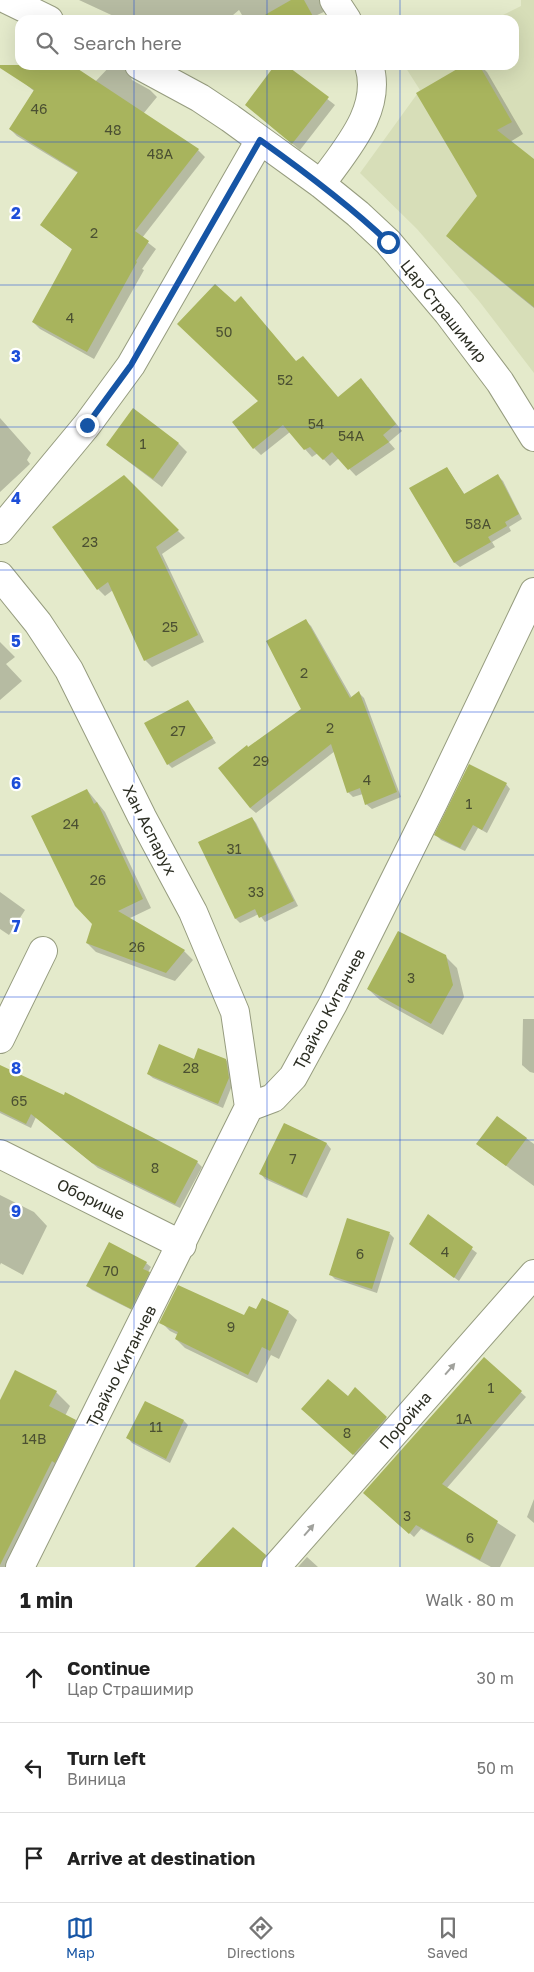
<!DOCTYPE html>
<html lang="en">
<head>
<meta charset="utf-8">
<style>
	:root { --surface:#fff; --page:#f2f2f2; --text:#222; --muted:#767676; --line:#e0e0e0; --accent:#1655a5 }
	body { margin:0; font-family:"Golos Text",sans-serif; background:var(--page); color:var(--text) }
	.stop { position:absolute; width:15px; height:15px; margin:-11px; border:4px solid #1655a5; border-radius:50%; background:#fff }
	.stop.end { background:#1655a5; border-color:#fff; box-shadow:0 1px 5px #0008 }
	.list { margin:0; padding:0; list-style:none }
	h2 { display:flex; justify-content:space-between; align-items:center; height:65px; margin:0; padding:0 20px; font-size:21px }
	h2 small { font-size:16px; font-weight:400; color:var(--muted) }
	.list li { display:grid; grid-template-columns:32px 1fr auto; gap:15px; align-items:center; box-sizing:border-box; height:90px; padding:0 20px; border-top:1px solid var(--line) }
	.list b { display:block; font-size:19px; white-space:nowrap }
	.list p { margin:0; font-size:16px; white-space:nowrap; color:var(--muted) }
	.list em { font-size:16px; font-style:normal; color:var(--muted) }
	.icon { flex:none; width:28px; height:28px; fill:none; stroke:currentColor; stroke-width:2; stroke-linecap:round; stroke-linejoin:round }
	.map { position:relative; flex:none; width:534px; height:1567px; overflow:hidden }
	.search { position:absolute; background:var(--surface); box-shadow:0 5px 20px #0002; left:15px; right:15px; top:15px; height:55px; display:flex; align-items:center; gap:12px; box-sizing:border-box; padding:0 18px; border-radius:15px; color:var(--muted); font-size:19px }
	.sheet { height:335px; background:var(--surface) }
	nav { display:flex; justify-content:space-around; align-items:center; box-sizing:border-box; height:70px; border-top:1px solid var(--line); background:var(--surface); font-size:14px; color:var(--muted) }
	nav a { display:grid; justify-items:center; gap:2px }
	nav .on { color:var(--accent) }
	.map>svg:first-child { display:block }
	.built { fill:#d7deb8 }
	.shadow { fill:#0003 }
	.building { fill:#a8b45d }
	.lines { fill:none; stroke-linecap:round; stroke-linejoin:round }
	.minor-casing { stroke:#969c7f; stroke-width:30 }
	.minor { stroke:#fff; stroke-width:28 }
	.oneway { fill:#a0a19c }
	.route { stroke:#1655a5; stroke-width:6 }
	.grid { fill:none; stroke:#1d4ed8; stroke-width:1; stroke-opacity:0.55 }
	.labels { text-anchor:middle; stroke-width:4.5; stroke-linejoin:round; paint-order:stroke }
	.number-label { font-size:14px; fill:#4b5032 }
	.street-label { font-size:16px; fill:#2c2e23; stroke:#fff }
	.grid-label { font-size:16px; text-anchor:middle; font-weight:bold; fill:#1d4ed8; stroke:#fff; stroke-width:4.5; stroke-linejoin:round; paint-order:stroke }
</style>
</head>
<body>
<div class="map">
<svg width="534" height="1567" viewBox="0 0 534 1567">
	<rect width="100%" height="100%" fill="#e4eacb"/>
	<path class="built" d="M521,0H534V373L479,301L417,229L360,173L420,90L404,65H514V20H493L521,6Z"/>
	<path class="shadow" d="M79,0H327L326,11L315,16L317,20H245L239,10L227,20H119L120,19Z
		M35,65H69L95,82L111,65H132L130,74L132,80L150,90L157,97L143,114L198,150L205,157L142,238L156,249L142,269L144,270L94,359L40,329L33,322L73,250L41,225L78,173L17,136L10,129L34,91L23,82Z
		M168,65H183L178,71Z
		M271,65H290L286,67L335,105L300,150L246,105L274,68Z
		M466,65H480L487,72L523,134L510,142L534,161V308L460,248L447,236L479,196Z
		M297,362L338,398L368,387L402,431L389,442L395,449L356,476L339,458L330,466L318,453L312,457L290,432L261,455L254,448L260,401Z
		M0,418L31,453L27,460L30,464L0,492Z
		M179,444L187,452L162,487L117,453L108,445Z
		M447,468L465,495L498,476L503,481L522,519L509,527L511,531L492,542L495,547L460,567L455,563L411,489Z
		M124,477L185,538L162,554L204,642L152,667L145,660L113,590L105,596L98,589Z
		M306,621L311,626L352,698L359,693L364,698L401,797L372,809L366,804L363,794L353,797L348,792L335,751L256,813L250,808L248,748L303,709Z
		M0,642L15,657L6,664L22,681L0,700Z
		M188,702L216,743L172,768L168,764Z
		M506,784L510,789L487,833L478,828L465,851L441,840L436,835Z
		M87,790L105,812L151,908L128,919L184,951L193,960L175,981L96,952L87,943L93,923Z
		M252,818L256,823L298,906L265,922L259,914L240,923L236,919L199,842Z
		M0,892L25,910L9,935L0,929Z
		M445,956L457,968L464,997L443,1035L380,1000L368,989Z
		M523,1019H534V1073L530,1072L522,1065Z
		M226,1060L230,1065L233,1083L223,1108L153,1078L148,1074L194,1061Z
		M0,1066L197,1162L202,1167L180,1208L98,1168L36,1117L31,1128L0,1113Z
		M497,1117L534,1144V1186L483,1149Z
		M285,1124L327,1144L331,1149L307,1198L265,1179L261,1174Z
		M0,1195L34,1212L47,1226L23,1275L1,1263L0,1265Z
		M428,1216L477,1253L459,1281L415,1248Z
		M348,1220L390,1234L394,1238L377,1293L335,1279L330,1274Z
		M146,1263L151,1267L148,1272L153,1277L136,1312L92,1290L87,1285Z
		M256,1310L288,1312L297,1320L279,1359L271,1355L257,1383L185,1348L176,1339L178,1335L170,1331L161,1322L245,1317Z
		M484,1359L526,1397L446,1489L516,1535L500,1567H491L421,1529L414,1537L370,1497Z
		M355,1389L391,1423L359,1459L308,1414L348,1398Z
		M56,1392L70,1406L65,1416L75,1421L89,1435L20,1567H0V1403Z
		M184,1421L188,1425L170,1463L132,1443L128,1438Z
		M534,1499V1523L527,1517Z
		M307,1557L318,1567H298Z"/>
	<path class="building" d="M291,0H304L315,20H256Z
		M0,65H72L199,149L135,231L149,241L136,261L137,262L87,352L32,322L72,249L40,225L78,172L9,129L34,90L0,68Z
		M275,65H286L329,97L292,144L245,105Z
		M464,65H479L512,122L497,130L534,159V307L446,236L477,196L416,93Z
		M215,284L235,302L241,296L296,361L303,356L338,397L361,378L396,424L383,435L389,442L348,470L332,452L323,460L310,447L304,450L283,425L253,449L232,422L258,401L177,324Z
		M133,408L179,443L153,479L106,445Z
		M447,467L464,494L498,474L519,514L505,522L507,526L488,537L491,542L454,563L409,488Z
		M124,475L179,530L156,547L198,635L144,661L108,582L97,590L52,527Z
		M306,619L350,698L359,691L397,792L365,805L360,788L347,793L331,744L250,808L218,768L247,745L248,747L301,709L266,641Z
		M188,700L213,738L167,765L144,723Z
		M469,764L507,783L482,830L473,825L460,848L434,835Z
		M87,789L94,804L97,802L143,899L118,911L185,950L166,973L86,943L92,924L75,906L31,816Z
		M252,817L294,901L259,918L255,909L235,919L198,842Z
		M398,931L446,955L453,985L431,1024L367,989Z
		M159,1044L194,1059L198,1048L226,1059L229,1078L218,1104L147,1074Z
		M0,1065L64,1095L65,1092L198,1161L175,1204L92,1163L31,1114L26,1124L0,1111Z
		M497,1116L527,1138L506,1166L476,1144Z
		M284,1123L327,1143L302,1195L259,1174Z
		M428,1214L473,1247L454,1278L409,1244Z
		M347,1218L390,1232L372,1289L329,1275Z
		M109,1242L147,1262L143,1269L150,1272L131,1309L86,1286Z
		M178,1285L244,1315L249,1306L256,1309L262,1298L289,1311L270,1351L262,1347L248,1375L175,1339L178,1332L159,1323Z
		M484,1357L522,1391L442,1484L498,1521L480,1560L416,1525L409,1534L363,1493Z
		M15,1370L57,1391L49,1406L76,1420L55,1463L52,1461L0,1565V1400Z
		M328,1379L348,1396L355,1387L387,1417L353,1455L301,1409Z
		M145,1401L184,1420L166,1459L126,1438Z
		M233,1527L266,1555L261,1567H195Z"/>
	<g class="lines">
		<defs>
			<path id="minor" d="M8,0L49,20
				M334,0L347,20
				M139,65L200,98L230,118L321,184L358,214L388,242L448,313L500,382L534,437
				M321,184C345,150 383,110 369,65
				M0,530L87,425L131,365L260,140
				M0,576L38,623L69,670L142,817L193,912L235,1012L249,1107
				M0,1039L43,951
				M0,1154L182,1245
				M20,1567L249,1107L273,1098L293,1077L333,1004L434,801L534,592
				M276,1567L534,1274"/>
		</defs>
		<use href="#minor" class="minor-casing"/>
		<use href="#minor" class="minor"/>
	</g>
	<defs><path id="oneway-solid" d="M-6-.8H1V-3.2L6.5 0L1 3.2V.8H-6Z" transform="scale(1.25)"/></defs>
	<g class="oneway">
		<use href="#oneway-solid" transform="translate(450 1369) rotate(-49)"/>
		<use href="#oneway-solid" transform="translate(309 1530) rotate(-49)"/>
	</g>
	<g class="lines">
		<path class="route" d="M87,425L131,365L260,140C305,172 348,204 388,242"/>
	</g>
	<path class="grid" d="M134,0V20M267,0V20M400,0V20M134,65V1567M267,65V1567M400,65V1567M0,142H534M0,285H534M0,427H534M0,570H534M0,712H534M0,855H534M0,997H534M0,1140H534M0,1282H534M0,1425H534"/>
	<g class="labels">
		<g class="number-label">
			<text x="39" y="114">46</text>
			<text x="113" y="135">48</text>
			<text x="160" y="159">48А</text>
			<text x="94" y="238">2</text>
			<text x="70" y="323">4</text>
			<text x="224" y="337">50</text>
			<text x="285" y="385">52</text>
			<text x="316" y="429">54</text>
			<text x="351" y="441">54А</text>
			<text x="143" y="449">1</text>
			<text x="478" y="529">58А</text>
			<text x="90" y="547">23</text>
			<text x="170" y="632">25</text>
			<text x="304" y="678">2</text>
			<text x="330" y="733">2</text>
			<text x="178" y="736">27</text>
			<text x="261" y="766">29</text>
			<text x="367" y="785">4</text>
			<text x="469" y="809">1</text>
			<text x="71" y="829">24</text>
			<text x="234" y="854">31</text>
			<text x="98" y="885">26</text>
			<text x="256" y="897">33</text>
			<text x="137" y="952">26</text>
			<text x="411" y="983">3</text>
			<text x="191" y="1073">28</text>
			<text x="19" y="1106">65</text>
			<text x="293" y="1164">7</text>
			<text x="155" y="1173">8</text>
			<text x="445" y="1257">4</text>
			<text x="360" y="1259">6</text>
			<text x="111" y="1276">70</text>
			<text x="231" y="1332">9</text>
			<text x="491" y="1393">1</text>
			<text x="464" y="1424">1А</text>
			<text x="156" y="1432">11</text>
			<text x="347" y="1438">8</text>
			<text x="34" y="1444">14В</text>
			<text x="407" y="1521">3</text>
			<text x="470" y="1543">6</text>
		</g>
		<g class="street-label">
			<text transform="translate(444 311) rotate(51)" y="6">Цар Страшимир</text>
			<text transform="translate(150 830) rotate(63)" y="6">Хан Аспарух</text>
			<text transform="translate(329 1009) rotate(-62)" y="6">Трайчо Китанчев</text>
			<text transform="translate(91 1199) rotate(26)" y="6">Оборище</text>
			<text transform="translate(121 1366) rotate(-63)" y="6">Трайчо Китанчев</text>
			<text transform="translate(405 1420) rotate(-49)" y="6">Поройна</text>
		</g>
	</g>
	<g class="grid-label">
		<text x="16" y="219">2</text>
		<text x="16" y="362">3</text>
		<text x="16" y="504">4</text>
		<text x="16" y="647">5</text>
		<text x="16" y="789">6</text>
		<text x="16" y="932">7</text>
		<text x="16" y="1074">8</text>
		<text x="16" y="1217">9</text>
	</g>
</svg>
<div class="stop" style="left:388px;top:242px"></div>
<div class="stop end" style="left:87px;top:425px"></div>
<div class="search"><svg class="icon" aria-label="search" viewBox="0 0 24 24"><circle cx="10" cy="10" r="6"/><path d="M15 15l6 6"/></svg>Search here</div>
</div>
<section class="sheet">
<h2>1 min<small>Walk · 80 m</small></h2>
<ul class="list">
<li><svg class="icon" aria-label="ahead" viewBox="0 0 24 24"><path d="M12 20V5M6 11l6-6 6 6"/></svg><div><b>Continue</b><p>Цар Страшимир</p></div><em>30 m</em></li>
<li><svg class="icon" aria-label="left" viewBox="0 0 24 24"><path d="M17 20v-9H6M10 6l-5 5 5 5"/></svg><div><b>Turn left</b><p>Виница</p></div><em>50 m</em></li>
<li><svg class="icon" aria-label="arrive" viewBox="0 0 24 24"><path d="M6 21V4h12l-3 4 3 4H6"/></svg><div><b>Arrive at destination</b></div></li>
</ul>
</section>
<nav>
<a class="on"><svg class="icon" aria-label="map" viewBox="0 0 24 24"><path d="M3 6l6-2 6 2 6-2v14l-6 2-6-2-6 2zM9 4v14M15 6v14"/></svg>Map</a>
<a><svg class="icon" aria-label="directions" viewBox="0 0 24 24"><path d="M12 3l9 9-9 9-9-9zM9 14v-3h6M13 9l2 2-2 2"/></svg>Directions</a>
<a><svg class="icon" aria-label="saved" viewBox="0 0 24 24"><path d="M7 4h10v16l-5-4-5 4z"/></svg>Saved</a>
</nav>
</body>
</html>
